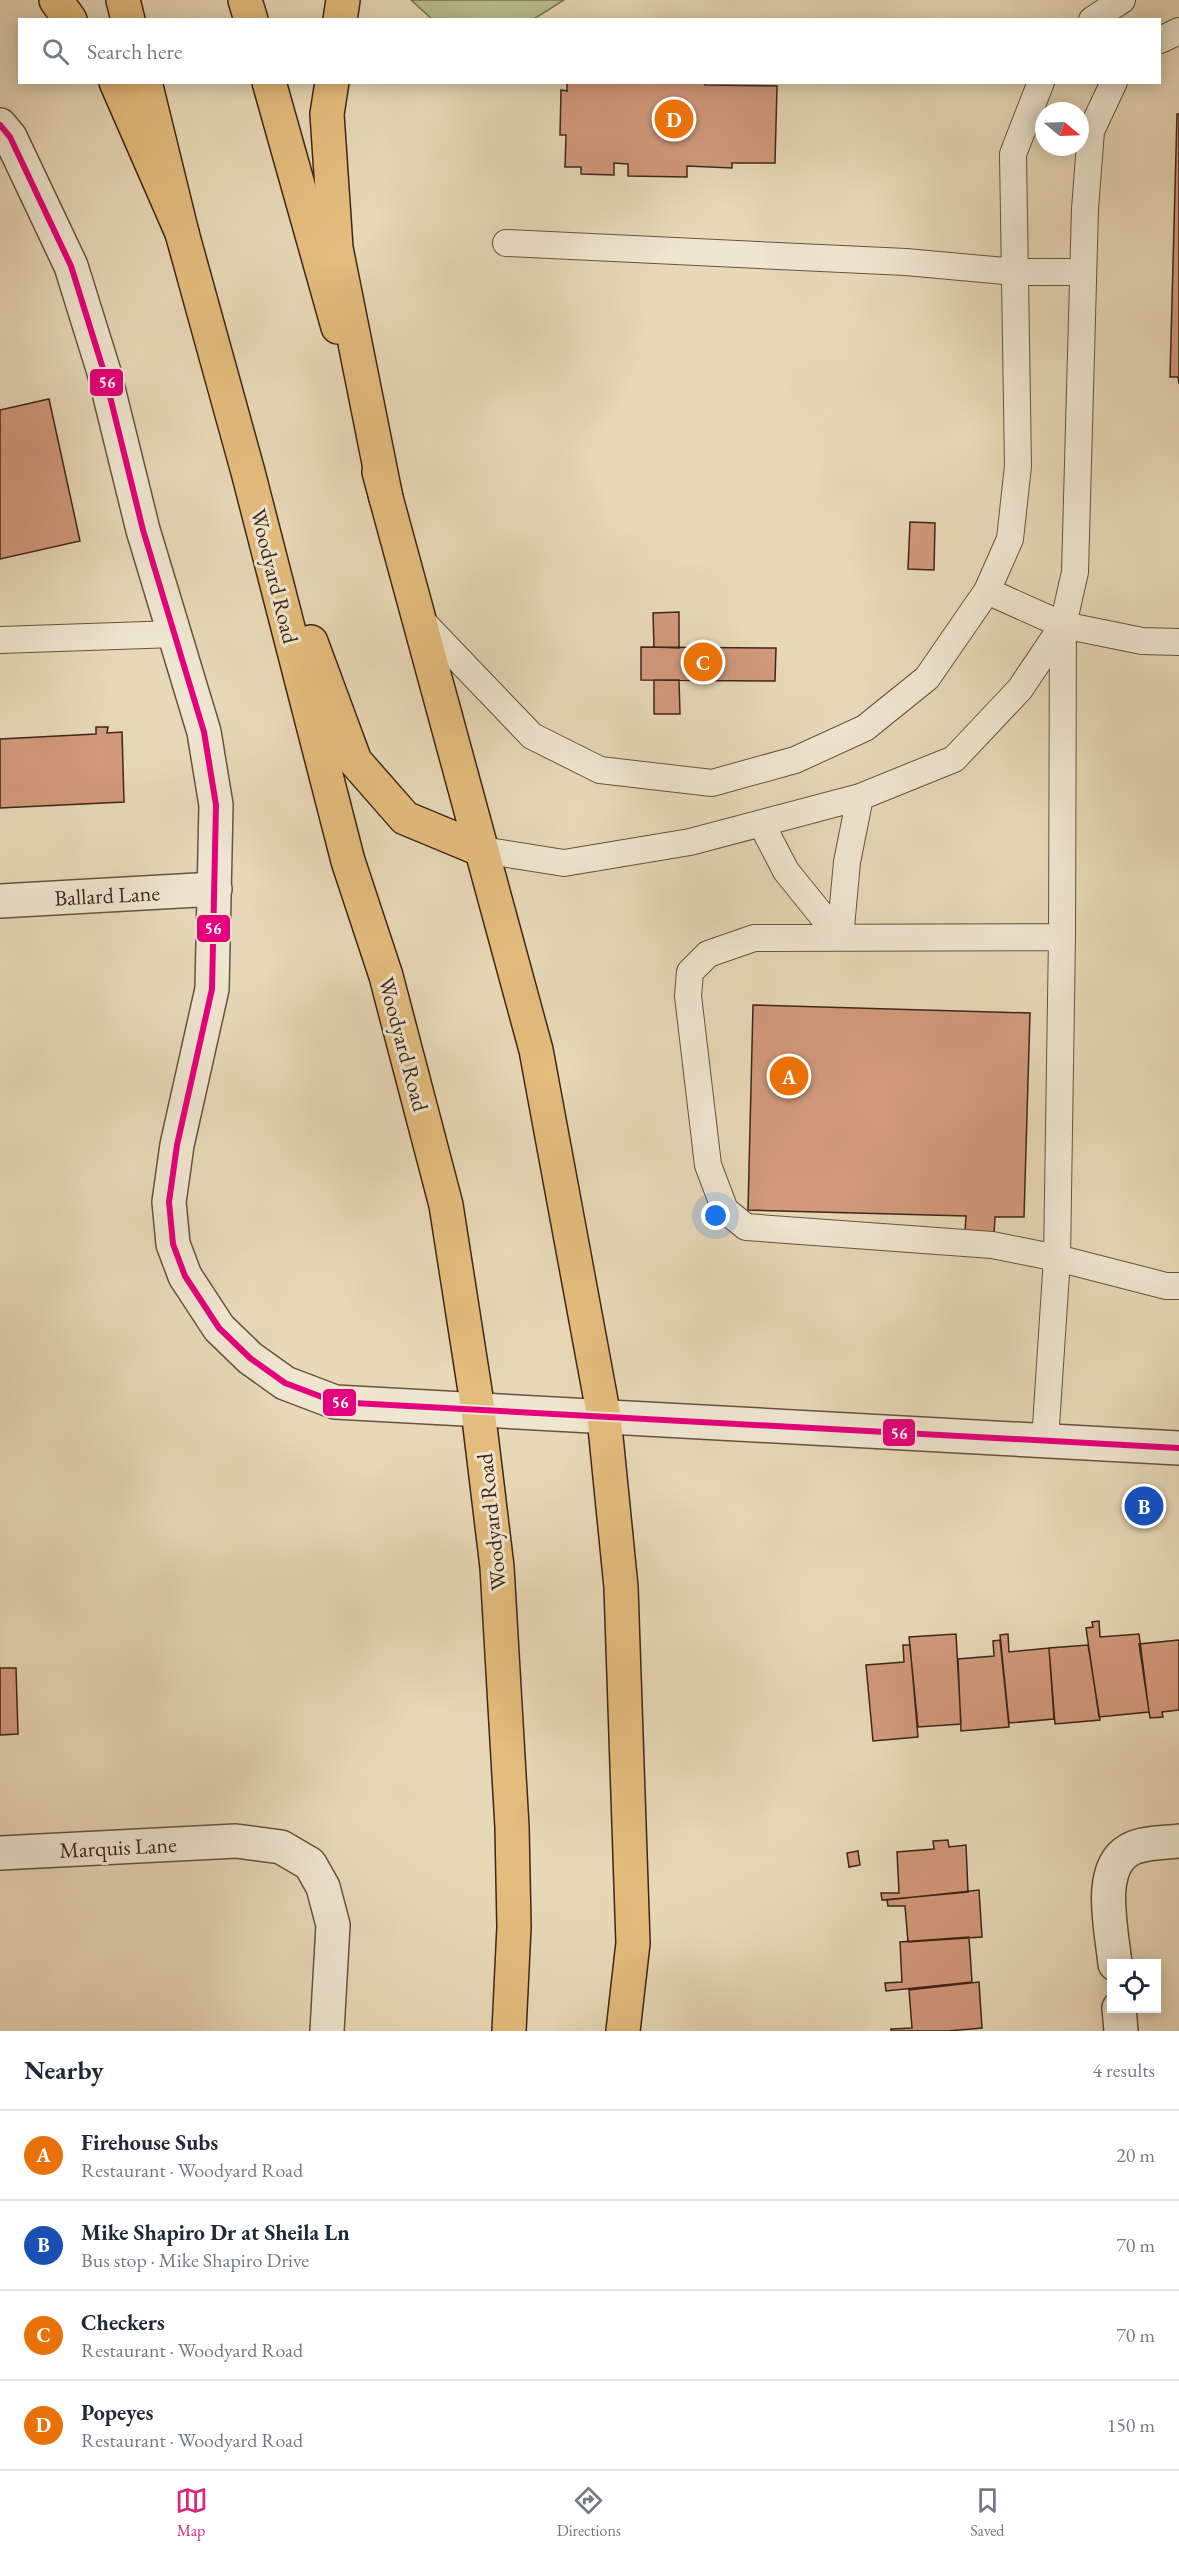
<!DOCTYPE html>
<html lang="en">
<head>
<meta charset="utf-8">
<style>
	:root { --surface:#fff; --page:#f6f6f7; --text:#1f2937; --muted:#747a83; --line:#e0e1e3; --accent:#db2777 }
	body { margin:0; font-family:"EB Garamond",serif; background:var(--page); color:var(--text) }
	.controls { position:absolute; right:18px; bottom:18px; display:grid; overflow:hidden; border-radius:0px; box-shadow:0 3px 15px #0003 }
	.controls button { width:54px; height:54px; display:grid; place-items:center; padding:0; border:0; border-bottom:2px solid var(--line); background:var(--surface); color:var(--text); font:30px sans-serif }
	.compass { position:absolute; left:1035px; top:102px; width:54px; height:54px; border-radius:50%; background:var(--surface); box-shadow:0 3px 15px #0003; rotate:109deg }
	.you { position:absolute; left:716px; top:1216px; width:21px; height:21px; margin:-15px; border:4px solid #fff; border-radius:50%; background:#1a73e8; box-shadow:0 0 0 9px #1a73e833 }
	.badge { display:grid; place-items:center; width:39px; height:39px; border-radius:50%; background:var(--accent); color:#fff; font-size:20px; font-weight:700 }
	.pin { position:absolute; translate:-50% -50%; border:3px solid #fff; box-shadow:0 2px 6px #0006 }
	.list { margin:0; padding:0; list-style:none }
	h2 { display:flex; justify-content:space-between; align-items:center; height:78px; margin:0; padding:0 24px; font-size:26px }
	h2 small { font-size:20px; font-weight:400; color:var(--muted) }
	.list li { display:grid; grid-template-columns:39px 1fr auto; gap:18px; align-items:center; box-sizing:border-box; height:90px; padding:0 24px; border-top:2px solid var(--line) }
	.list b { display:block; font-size:22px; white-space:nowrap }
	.list p { margin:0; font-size:20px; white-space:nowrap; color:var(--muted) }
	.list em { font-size:20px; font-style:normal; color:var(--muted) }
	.icon { flex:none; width:33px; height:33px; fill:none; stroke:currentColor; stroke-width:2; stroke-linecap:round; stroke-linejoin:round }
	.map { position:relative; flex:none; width:1179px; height:2031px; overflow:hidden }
	.search { position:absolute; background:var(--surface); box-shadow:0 3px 15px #0003; left:18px; right:18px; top:18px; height:66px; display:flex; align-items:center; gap:15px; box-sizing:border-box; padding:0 21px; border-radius:0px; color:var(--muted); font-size:22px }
	.sheet { height:438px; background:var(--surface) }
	nav { display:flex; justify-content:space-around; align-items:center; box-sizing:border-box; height:84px; border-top:2px solid var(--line); background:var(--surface); font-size:16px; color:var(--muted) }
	nav a { display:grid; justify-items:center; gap:3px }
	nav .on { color:var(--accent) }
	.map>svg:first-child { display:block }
	.green { fill:#b8be8d; stroke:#7c7252; stroke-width:1.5 }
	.building { fill:#d2997c; stroke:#402618; stroke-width:1.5 }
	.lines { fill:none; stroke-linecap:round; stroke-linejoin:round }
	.service-casing { stroke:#6a5240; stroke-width:28 }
	.minor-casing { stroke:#6a5240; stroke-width:36 }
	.primary-casing { stroke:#402618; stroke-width:36 }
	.motorway-casing { stroke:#402618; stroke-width:36 }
	.service { stroke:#efe6d0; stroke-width:26 }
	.minor { stroke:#efe6d0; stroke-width:33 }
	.primary { stroke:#e4bc7c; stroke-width:33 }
	.motorway { stroke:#e4bc7c; stroke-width:33 }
	.bus-1-casing { stroke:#efe6d0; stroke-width:10 }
	.bus-1 { stroke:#e5007d; stroke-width:6 }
	.labels { text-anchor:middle; stroke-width:6; stroke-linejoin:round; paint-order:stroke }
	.street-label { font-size:22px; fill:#402618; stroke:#efe6d0 }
	.line-badge { stroke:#efe6d0; stroke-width:2 }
	.badge-label { font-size:16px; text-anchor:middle; font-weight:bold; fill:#fff }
</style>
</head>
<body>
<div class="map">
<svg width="1179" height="2031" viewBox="0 0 1179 2031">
	<rect width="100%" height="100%" fill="#e7d8b7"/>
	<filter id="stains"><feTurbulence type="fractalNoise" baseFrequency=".00333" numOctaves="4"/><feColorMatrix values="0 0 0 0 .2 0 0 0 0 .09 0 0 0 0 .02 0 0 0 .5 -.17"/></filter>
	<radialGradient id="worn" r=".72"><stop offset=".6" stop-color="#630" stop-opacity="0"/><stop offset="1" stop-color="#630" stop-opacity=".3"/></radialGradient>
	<path class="green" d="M411,0H564L534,19L433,20Z"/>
	<path class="building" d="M567,82H705V85L777,86L775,163H732V168L687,166V177L628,176V164L614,163V175L581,174V167H565L566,135H560L561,90L567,91Z
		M1177,114H1179V384L1178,377H1170Z
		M49,399L80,541L0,559V410Z
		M910,522L935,523L934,570L908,569Z
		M679,612V648L654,647L653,613Z
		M641,647L776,648L775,681L641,680Z
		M654,680H679L680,714H654Z
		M96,727H108L107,733L122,732L124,802L0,808V739L96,734Z
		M753,1005L1030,1013L1024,1217H995L994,1234L965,1233L966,1216L748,1210Z
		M1099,1621L1100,1637L1139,1634L1149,1712L1099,1717L1086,1628L1093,1627L1092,1622Z
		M956,1634L961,1724L918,1727L909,1637Z
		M1008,1634L1009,1652L1049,1648L1054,1719L1009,1723L1000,1635Z
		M1000,1640L1009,1727L961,1731L958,1659L994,1656L993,1641Z
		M1179,1640V1710L1162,1712L1163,1717L1150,1718L1139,1644Z
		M903,1645H910L918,1737L873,1741L866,1665L904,1662Z
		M1088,1645L1100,1720L1055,1724L1049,1648Z
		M0,1668H16L18,1734L0,1735Z
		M948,1840L949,1847L966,1845L968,1892L882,1900L881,1893H899L897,1852L934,1849L933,1841Z
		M858,1851L860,1865L849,1867L847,1853Z
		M979,1890L982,1937L908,1942L905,1906H888L887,1900Z
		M969,1937L972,1982L886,1991L885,1983L902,1982L900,1942Z
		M979,1982L982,2028L948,2031H891V2029L912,2028L909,1990Z"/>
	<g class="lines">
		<defs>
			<path id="service" d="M1092,20L1122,0
				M1160,40L1179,31
				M506,243L906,262L1016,272H1083
				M987,591L1063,625L1142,641L1179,642
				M419,618L532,736L600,770L712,783L795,760L865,728L927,678L987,591L1010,539L1018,466L1013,154L1041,82
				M0,640L175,634
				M761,823L786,871L840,938
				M482,850L564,863L690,842L860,797L954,759L1020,689L1063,625L1075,572L1085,209L1091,131L1114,82
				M1062,937L754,938L708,954L690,972L688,996L708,1165L725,1210L746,1227L992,1245L1057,1258L1166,1286H1179
				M840,938L847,862L860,797
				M1045,1441L1057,1258L1062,937L1063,625"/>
			<path id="minor" d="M0,125L10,137L71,266L104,372L143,530L204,732L216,805L212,989L177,1145L169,1202L173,1244L185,1276L219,1328L250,1358L285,1383L335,1402L1179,1448
				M0,901L215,889
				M0,1853L236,1841L281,1847L310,1864L323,1887L333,1925L327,2031
				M1115,1964C1112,1931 1096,1869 1129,1850C1143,1842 1163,1843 1179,1841
				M1119,2008L1121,2031"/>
			<path id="primary" d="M123,0L128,20
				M245,0L251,20
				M145,82L182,233L248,472L348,861L386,976L446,1205L478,1410L497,1567L512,1827L514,1927L509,2031
				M269,82L338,327
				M379,472L536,1050L604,1417L621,1587L633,1943L623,2031
				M311,642L355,761L405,818L482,850"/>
			<path id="motorway" d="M56,0L70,20
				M340,20L343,0
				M116,82L182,233
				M332,82L327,114L336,248L386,498"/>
		</defs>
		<use href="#service" class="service-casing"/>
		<use href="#minor" class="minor-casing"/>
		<use href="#primary" class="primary-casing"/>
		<use href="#motorway" class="motorway-casing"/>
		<use href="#service" class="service"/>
		<use href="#minor" class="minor"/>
		<use href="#primary" class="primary"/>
		<use href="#motorway" class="motorway"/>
		<defs>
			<path id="bus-1" d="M0,125L10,137L71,266L104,372L143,530L204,732L216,805L212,989L177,1145L169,1202L173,1244L185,1276L219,1328L250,1358L285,1383L335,1402L1179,1448"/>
		</defs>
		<use href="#bus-1" class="bus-1-casing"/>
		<use href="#bus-1" class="bus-1"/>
	</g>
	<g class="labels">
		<g class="street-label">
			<text transform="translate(275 576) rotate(76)" y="8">Woodyard Road</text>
			<text transform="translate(107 895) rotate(-3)" y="8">Ballard Lane</text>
			<text transform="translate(404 1044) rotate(75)" y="8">Woodyard Road</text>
			<text transform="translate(491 1522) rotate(-96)" y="8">Woodyard Road</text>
			<text transform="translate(118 1847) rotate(-3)" y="8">Marquis Lane</text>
		</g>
	</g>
	<g class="line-badge">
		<rect x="89" y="368" width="35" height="29" rx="6" fill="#e5007d"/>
		<rect x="196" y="914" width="35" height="29" rx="6" fill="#e5007d"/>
		<rect x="322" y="1388" width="35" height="29" rx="6" fill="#e5007d"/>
		<rect x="882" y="1418" width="34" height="29" rx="6" fill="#e5007d"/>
	</g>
	<g class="badge-label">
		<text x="107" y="388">56</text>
		<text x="213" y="934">56</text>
		<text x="340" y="1408">56</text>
		<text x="899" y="1439">56</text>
	</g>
	<rect width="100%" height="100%" filter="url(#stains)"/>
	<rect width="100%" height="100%" fill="url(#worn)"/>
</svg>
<div class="controls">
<button><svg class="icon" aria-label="locate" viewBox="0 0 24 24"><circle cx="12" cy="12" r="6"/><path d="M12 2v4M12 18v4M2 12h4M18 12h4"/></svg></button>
</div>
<svg class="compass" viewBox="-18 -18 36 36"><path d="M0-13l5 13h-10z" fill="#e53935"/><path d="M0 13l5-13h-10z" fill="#747a83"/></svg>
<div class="you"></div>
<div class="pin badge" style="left:789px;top:1076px;background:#e8710a">A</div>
<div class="pin badge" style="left:1144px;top:1506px;background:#1a4fb4">B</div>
<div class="pin badge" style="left:703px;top:662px;background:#e8710a">C</div>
<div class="pin badge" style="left:674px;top:119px;background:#e8710a">D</div>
<div class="search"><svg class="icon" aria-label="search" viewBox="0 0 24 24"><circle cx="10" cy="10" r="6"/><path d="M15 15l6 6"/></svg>Search here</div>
</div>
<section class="sheet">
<h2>Nearby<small>4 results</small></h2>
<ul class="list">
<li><span class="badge" style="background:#e8710a">A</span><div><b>Firehouse Subs</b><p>Restaurant · Woodyard Road</p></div><em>20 m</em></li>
<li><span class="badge" style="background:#1a4fb4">B</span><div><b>Mike Shapiro Dr at Sheila Ln</b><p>Bus stop · Mike Shapiro Drive</p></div><em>70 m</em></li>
<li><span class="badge" style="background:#e8710a">C</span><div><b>Checkers</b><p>Restaurant · Woodyard Road</p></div><em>70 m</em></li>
<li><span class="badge" style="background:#e8710a">D</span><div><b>Popeyes</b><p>Restaurant · Woodyard Road</p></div><em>150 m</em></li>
</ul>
</section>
<nav>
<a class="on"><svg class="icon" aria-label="map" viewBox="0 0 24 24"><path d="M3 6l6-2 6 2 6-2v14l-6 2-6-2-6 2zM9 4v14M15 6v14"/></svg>Map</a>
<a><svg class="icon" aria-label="directions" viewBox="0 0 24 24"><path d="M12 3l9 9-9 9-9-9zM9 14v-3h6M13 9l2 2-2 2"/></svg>Directions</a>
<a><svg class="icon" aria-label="saved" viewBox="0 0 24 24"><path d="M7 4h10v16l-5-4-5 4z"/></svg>Saved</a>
</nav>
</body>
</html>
